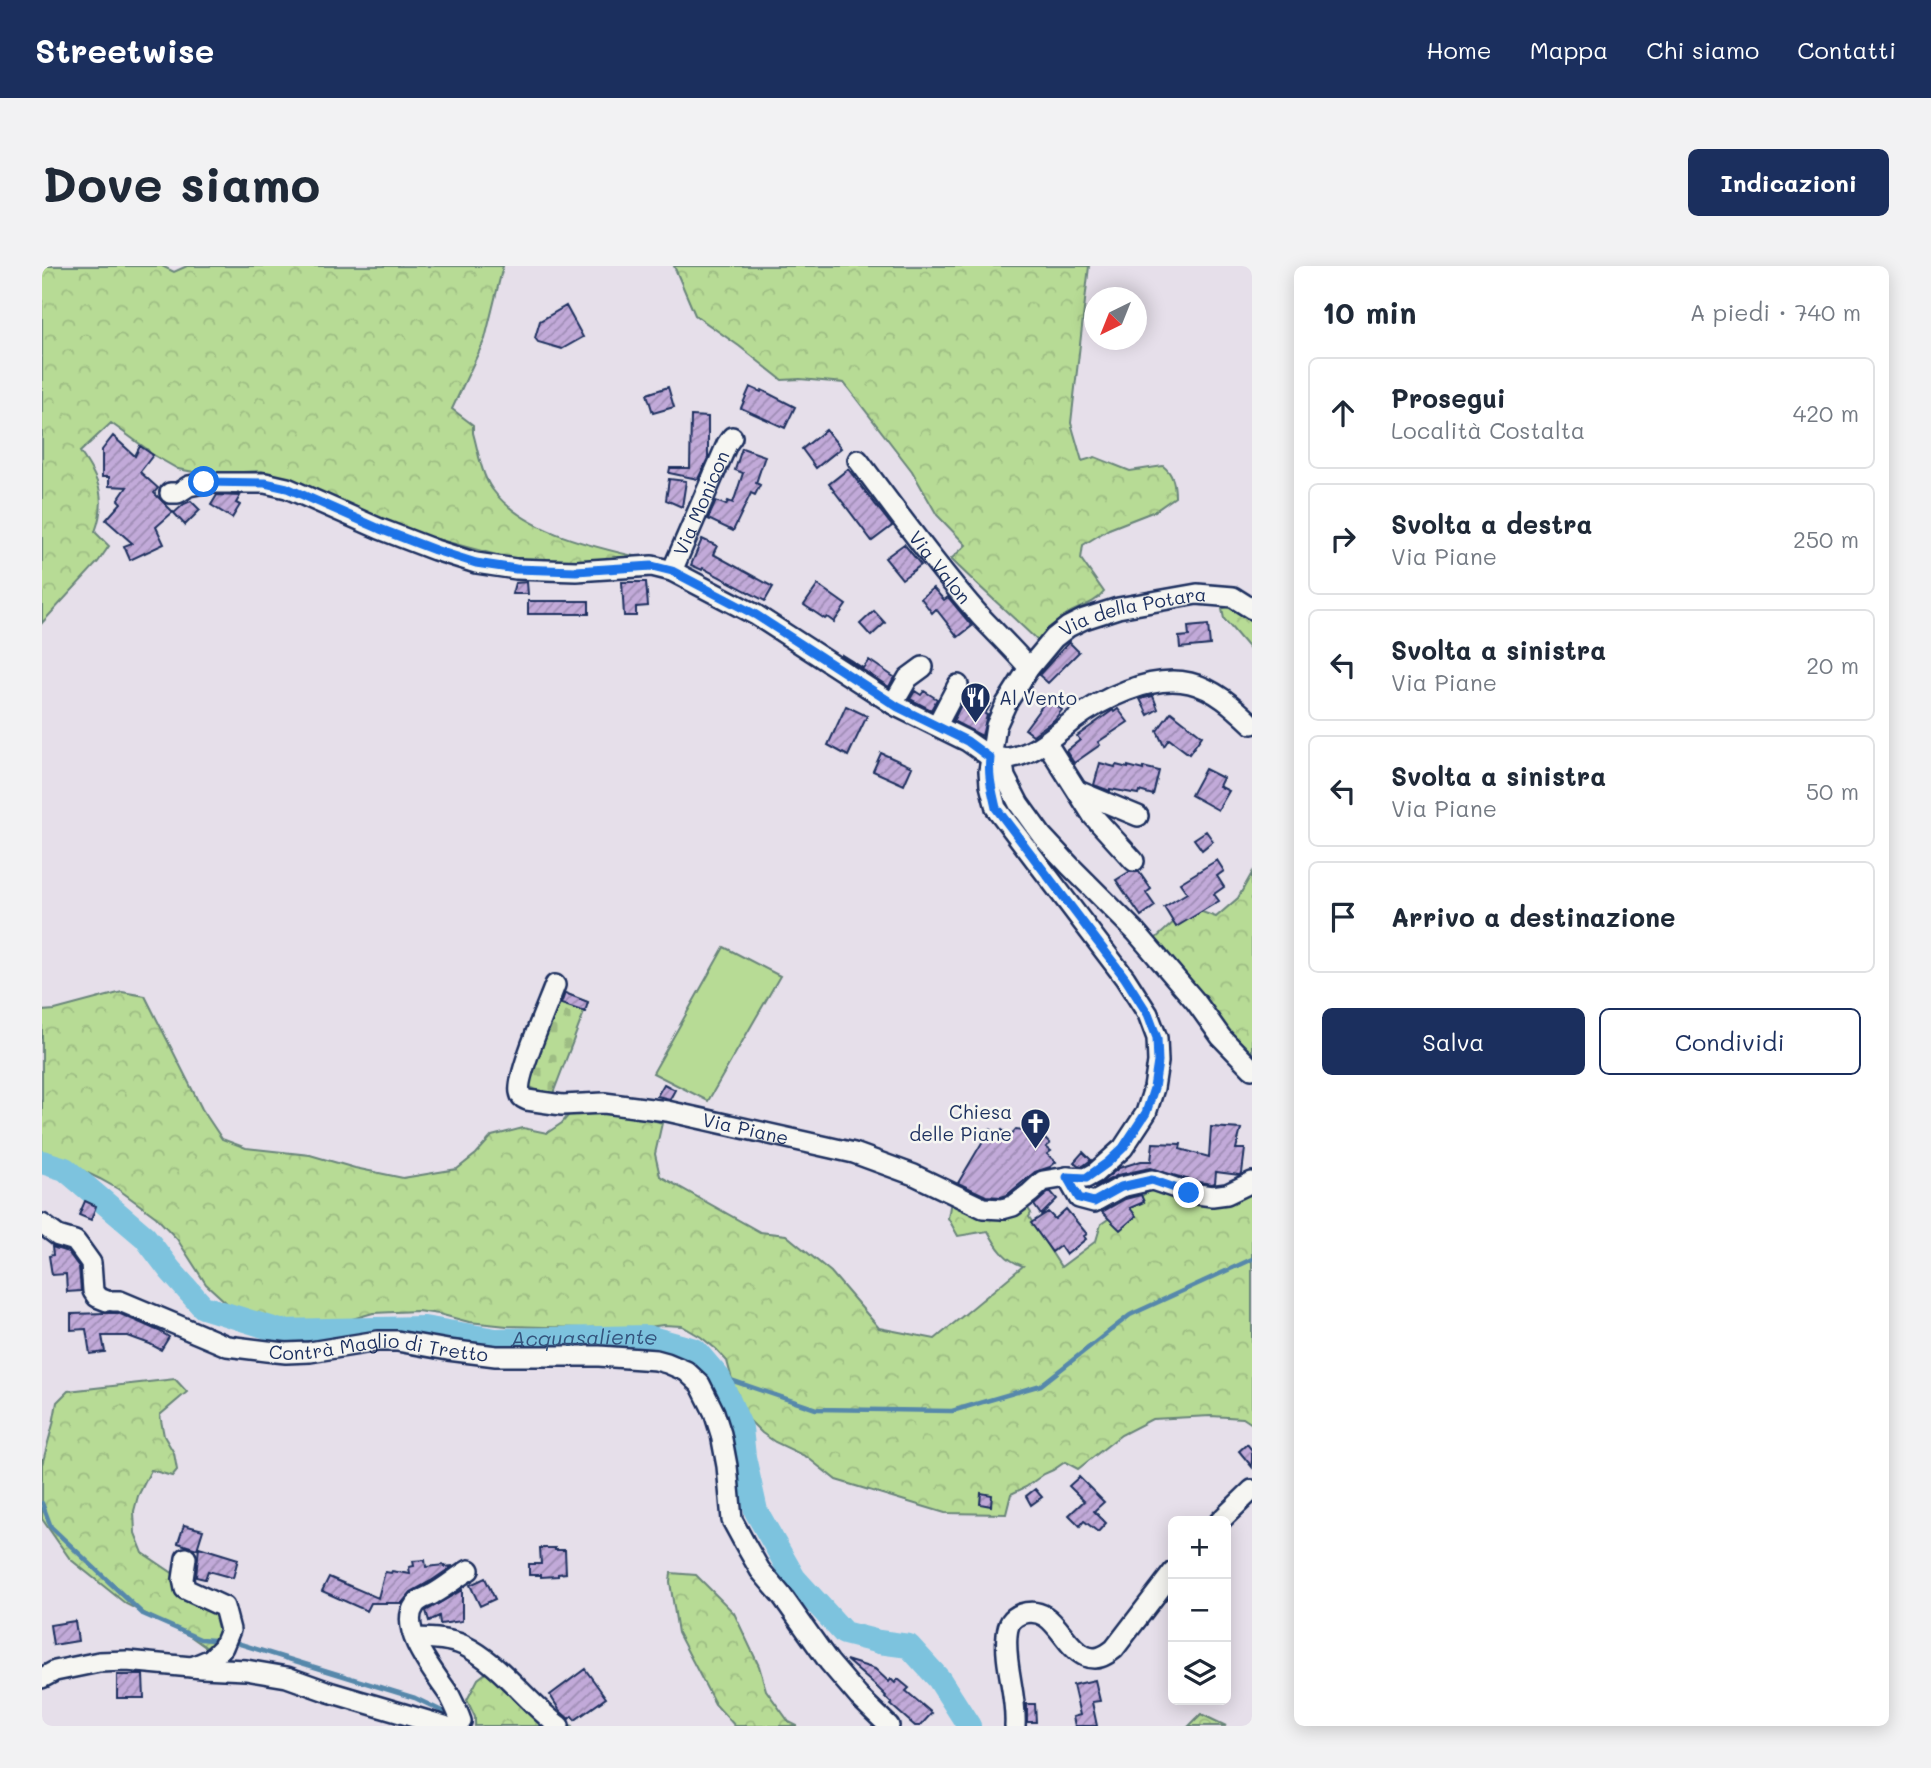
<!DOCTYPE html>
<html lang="it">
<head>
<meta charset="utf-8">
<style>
	:root { --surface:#fff; --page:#f2f2f3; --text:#1f2937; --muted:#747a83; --line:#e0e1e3; --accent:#1b2f5e }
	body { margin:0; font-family:Mali,sans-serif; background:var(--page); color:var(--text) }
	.controls { position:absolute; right:21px; bottom:21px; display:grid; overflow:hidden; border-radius:10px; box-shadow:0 4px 18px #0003 }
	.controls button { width:63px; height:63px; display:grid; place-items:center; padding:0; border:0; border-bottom:2px solid var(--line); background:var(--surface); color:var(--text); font:35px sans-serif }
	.compass { position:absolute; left:1042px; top:21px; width:63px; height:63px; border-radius:50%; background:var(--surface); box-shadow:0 4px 18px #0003; rotate:223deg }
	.stop { position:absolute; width:21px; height:21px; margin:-16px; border:5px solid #1a73e8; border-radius:50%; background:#fff }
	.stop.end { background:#1a73e8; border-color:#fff; box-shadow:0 2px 7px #0008 }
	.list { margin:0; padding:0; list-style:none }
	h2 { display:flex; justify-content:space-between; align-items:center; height:91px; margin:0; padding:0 28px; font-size:30px }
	h2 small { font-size:23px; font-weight:400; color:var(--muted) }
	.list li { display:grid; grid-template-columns:46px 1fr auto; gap:21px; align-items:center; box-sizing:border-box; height:112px; margin:0 14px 14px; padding:0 14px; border:2px solid var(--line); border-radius:10px }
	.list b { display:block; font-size:26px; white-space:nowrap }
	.list p { margin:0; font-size:23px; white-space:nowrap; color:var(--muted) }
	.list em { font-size:23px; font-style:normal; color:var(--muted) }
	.actions { display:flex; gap:14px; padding:21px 28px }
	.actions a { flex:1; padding:16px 0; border:2px solid var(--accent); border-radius:10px; text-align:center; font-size:24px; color:var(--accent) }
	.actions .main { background:var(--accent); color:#fff }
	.icon { flex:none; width:38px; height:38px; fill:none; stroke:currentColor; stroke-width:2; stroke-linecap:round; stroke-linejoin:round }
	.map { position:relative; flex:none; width:1210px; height:1460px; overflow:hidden; border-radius:10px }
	header { display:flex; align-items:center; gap:42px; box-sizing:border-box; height:98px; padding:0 35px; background:var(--accent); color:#fff }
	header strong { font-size:33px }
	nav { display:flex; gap:38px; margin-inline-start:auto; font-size:24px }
	.intro { display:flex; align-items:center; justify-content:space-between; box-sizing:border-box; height:168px; padding:0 42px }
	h1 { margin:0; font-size:49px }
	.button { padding:18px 32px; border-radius:10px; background:var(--accent); color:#fff; font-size:24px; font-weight:700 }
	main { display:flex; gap:42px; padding:0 42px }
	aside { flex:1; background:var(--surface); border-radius:10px; box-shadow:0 4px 18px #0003 }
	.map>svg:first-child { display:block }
	.forest { fill:url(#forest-crowns); stroke:#69857a; stroke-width:2 }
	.cemetery { fill:url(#cemetery-stones); stroke:#69857a; stroke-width:2 }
	.pitch { fill:#b7db95; stroke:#69857a; stroke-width:2 }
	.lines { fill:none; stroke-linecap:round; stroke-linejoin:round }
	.stream { stroke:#5688ab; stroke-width:4.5 }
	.river { stroke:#7dc3de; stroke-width:24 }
	.building { fill:url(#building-hatch); stroke:#1b2f5e; stroke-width:2 }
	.minor-casing { stroke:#1b2f5e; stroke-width:24 }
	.minor { stroke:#f6f6f2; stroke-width:19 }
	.route { stroke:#1a73e8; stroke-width:9 }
	.labels { text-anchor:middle; stroke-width:5; stroke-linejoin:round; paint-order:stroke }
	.street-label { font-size:19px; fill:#1b2f5e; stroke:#f6f6f2 }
	.poi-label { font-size:19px; fill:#1b2f5e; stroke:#f6f6f2; text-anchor:start }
	.water-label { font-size:21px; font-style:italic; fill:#34547e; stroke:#f6f6f2 }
</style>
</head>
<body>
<header>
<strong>Streetwise</strong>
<nav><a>Home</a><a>Mappa</a><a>Chi siamo</a><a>Contatti</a></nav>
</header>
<div class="intro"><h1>Dove siamo</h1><a class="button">Indicazioni</a></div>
<main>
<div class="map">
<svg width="1210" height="1460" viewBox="0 0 1210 1460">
	<defs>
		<pattern id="forest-crowns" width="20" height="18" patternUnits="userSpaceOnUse" patternTransform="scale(1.75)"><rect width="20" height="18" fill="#b7db95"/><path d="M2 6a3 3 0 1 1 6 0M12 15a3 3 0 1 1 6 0" fill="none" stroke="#9dbc83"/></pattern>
		<pattern id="cemetery-stones" width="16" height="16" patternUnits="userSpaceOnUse" patternTransform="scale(1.75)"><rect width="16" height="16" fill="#b7db95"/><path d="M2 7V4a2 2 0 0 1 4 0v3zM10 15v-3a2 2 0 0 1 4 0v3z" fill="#9dbc83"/></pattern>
		<pattern id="building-hatch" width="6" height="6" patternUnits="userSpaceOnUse" patternTransform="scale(1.75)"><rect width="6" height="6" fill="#c2aad9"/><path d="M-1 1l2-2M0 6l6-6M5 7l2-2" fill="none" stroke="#9d8bb3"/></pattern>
	</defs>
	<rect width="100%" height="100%" fill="#e6dfea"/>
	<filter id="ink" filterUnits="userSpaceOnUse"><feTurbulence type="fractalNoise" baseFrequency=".0143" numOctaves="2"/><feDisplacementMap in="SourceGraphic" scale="14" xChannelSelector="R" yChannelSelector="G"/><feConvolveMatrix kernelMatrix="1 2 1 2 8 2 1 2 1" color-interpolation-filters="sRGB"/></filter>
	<g filter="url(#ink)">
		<path class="forest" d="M0,0H120L132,6L145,0H461L443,73L410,143L431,159V167C436,184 439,208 450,223C482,267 554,281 604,293L560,300L488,296L466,292L353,262L246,214L220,205L162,208L136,203L108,187L106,184L69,157L38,186C58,214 65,233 53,266L67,280L56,296L0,357Z
			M632,0H1047L1029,157L1040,195L1053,191L1088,205L1121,200C1131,208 1133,218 1133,231L1113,245L1067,263L1041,279L1039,293L1062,326C1052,339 1035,341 1022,350C1013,357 1005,367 996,375C967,347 937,321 909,293L924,279L895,249L870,205L802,117L758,113L740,114L697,80L653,49Z
			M1186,340L1210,353V386L1182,353L1180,343Z
			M1210,607V789L1188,768L1112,674L1134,654L1152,643L1174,651L1196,632Z
			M80,726L103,730L160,843L180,873L204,882L268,889L313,902L361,912L415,903L434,888L450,870L481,862L505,867L520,857L530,845C560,845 591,847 620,857L613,888L618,910L718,966L744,969L789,1006L837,1062L893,1073L981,1000C963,994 955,982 946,965L916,970L906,952L911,923C939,933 949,936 979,931L989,947L987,951L1019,1001L1054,975L1059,958L1093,934L1123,916L1174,919L1186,918L1210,909V1158L1201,1152L1169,1150L1110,1153L1079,1169L1036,1203L1023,1196L1011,1204L1002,1208L984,1221L969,1228L964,1248L903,1247L794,1214L765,1191L733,1176L720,1167L699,1146L685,1095L674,1083L659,1071L640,1060L621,1059L599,1062L576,1063L465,1060L427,1056L397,1048L375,1045L331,1047L289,1059H244L205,1050L187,1039L164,1018L135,973L114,951L76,923L58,913L33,901L0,890V745L13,744Z
			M133,1113L145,1126L118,1149L122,1170L132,1187L135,1204L130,1210L109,1204L96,1230L92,1245L93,1267L101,1287L172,1335L184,1354L175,1376L165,1382L148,1370L84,1338L28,1293L0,1253V1192L1,1195L11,1158L15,1136L26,1125Z
			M629,1307L654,1309L692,1347L717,1400L724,1424L747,1456L755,1460H693L673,1438L636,1367L628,1316Z
			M454,1399L520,1456L531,1460H433V1451L425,1434L436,1413Z
			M1159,1448L1184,1460H1147Z"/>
		<path class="cemetery" d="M514,724L546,736L510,830L480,818Z"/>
		<path class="pitch" d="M682,681L738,710L666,835L611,807Z"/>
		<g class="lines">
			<path class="stream" d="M674,1109L774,1143L910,1145L999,1119L1088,1049L1210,993
				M0,1237L9,1261L101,1348L158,1373L172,1374
				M195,1377L373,1432L404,1447"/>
			<path class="river" id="s1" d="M0,896L23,903L103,971L128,1004L161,1041L238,1065L382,1062L454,1074L606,1071L653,1084L677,1112L699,1162L702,1191L714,1245L752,1312L802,1367L837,1376L867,1380L897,1413L927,1460"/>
		</g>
		<path class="building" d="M524,40L541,71L520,83L496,76L493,72L498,55Z
			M626,121L632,141L611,147L605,128Z
			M708,121L719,126L720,124L753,141L743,162L699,142Z
			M649,150L666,151V192L656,213L627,207L628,202H648Z
			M784,164L799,182L774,202L760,183Z
			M71,170L93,190L98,180L111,189L98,206L116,222L112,227L131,246L114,261L122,278L88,294L82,280L90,277L64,254L79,237L76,234L85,221L67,220V211H60V184Z
			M700,182L723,190L714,217L718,219L713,229L709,227L691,265L666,253L674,235L684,239L686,235L691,237L701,207L693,204Z
			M806,203L850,260L830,275L787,218Z
			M627,213L644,215L640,241L624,234Z
			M175,229L198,230L194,237L198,239L190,252L169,239Z
			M149,235L158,244L143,259L132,247L142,238Z
			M660,273L675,280L671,288L731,321L723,335L661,302L660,304L649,299Z
			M862,278L879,299L860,313L843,292Z
			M485,316L486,328H470L473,317Z
			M580,316H604L606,340L594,341V350H582Z
			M776,319L804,339L792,356L785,351L783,353L762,339Z
			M891,322L902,334L906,331L930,360L916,371L894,343L890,347L879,332Z
			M486,335H547V348H486Z
			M832,345L843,357L829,370L818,358Z
			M1166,359L1168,379L1138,382L1137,371L1147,370L1146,361Z
			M1027,376L1037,386L1006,417L997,409Z
			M800,389L821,402L827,394L852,411L847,421L800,390Z
			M873,425L879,429L882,425L895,433L889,444L868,433Z
			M931,429L949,438L943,448L945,449L940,470L911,455L920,437L925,439Z
			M1111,430L1116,443L1106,449L1098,433Z
			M1006,432L1020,444L1012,454L991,469L983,463Z
			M804,440L825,450L806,490L786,479Z
			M1076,443L1086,456L1056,476L1058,479L1032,497L1024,485L1038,474L1035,470L1071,444L1072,446Z
			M1129,446L1160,470L1147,488L1127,473L1122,480L1115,465Z
			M839,487L870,501L862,519L831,505Z
			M1058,497L1073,501L1074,499L1086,502V500L1101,504V501L1117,505L1111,529L1097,525L1096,528L1068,523V525L1052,519Z
			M1163,503L1181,512L1177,520L1187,525L1176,544L1149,529Z
			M1164,565L1171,575L1160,584L1152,573Z
			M1175,594L1182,605L1175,610L1182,621L1172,628L1177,635L1134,661L1122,641L1145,627L1138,617Z
			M1087,606H1097L1109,623L1104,627L1113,640L1099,650L1074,614Z
			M523,727L546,736L543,746L519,738Z
			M622,818L633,824L628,833L615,830Z
			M987,857L1008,878L1004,881L1009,885L1005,888L1014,896L1008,901L993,906L965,929L959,931L944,930L916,917L948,863L957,868L960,864L968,870L974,863L981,864Z
			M1169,861L1199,863L1194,883H1203L1200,907L1197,909L1174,906L1173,917L1170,918L1151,915L1108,902L1076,909L1053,921L1077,902L1099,895H1109L1111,877L1139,878L1138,883L1167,891Z
			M1041,886L1049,894L1041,900L1036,899L1032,896Z
			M1007,926H1009L1015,933L999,949L992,939Z
			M1099,929L1102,936L1088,942L1094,950L1078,964L1060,946L1083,933Z
			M43,935L54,940L49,954L37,949Z
			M1024,943L1045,968L1042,970L1044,973L1024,989L1018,980L1010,986L989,957L1006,946L1013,953Z
			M10,981L26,986L37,1001L39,1025L25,1026L24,1008L10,1009L7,990L11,989Z
			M64,1047H76L117,1065L127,1071L119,1084L108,1078L86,1070H60L63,1086L48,1088L44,1063L29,1064V1048Z
			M1205,1178L1210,1184V1201L1197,1185Z
			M1037,1211L1062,1236L1052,1245L1064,1257L1056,1266L1042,1255L1038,1260L1027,1249L1042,1235L1027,1220Z
			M993,1223L1000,1231L989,1239L984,1230Z
			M939,1227L950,1229L949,1240L938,1238Z
			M142,1259L161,1264L155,1283L136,1277Z
			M157,1281L196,1293L191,1312L166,1305L163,1313L154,1311Z
			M498,1282H513V1284H523L524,1307L516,1308V1310L499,1311V1309H487V1298H499Z
			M383,1294L384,1301L402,1299V1301L411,1300L389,1315L369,1326L360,1337H329L325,1345L280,1325L287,1311L336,1332L343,1306L349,1307L350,1305L368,1308L367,1301L372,1300L371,1295Z
			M443,1312L453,1333L438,1340L428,1319Z
			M420,1324V1355L398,1358L397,1350L387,1355L384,1345Z
			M33,1355L36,1375L11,1379L8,1359Z
			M804,1394L833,1403L847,1416L849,1413L853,1417L856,1413L867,1422L864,1425L890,1447L878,1460H873L849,1439L850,1438L843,1431L844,1430L836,1422Z
			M543,1403L564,1432L533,1454L530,1450L527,1453L518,1445L508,1429Z
			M75,1409H101L102,1432H75Z
			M1053,1414L1058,1435L1050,1436L1055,1460H1033L1031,1451L1038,1449L1031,1419Z
			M985,1438H993L994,1456H985Z"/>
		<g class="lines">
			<defs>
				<g id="minor">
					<path id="s2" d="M816,194C856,247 895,301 939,351C955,368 972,384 987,402"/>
					<path d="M128,227H136L147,220L162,217H223L245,222L338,263L393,284L434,297L474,303L534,305L610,300L630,305L714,349L856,441L925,475L948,491"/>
					<path id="s3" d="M630,305L685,178L690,171"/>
					<path d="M851,438L866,412L881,401"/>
					<path d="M895,459L916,419"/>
					<path d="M1004,476L1051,550L1092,595"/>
					<path d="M949,492C981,497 1006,475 1029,456C1059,433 1109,408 1148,417C1173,423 1192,441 1210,458"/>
					<path d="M960,492L963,511L977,538L1000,570L1028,600L1094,666L1154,736L1179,771L1210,803"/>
					<path d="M1036,525L1096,550"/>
					<path id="s4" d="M513,719C506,738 474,811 478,826C479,832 481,832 485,834L520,839L562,837L625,845L812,887L872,909L941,942L960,943L971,940L988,927L1001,915L1025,911L1044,912L1053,907L1081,882L1104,847L1112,822L1116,796L1115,772L1106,748L1083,712L954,542L948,519L947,505L954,460L964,438L987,402L1012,372L1026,361L1042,353L1076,342L1155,328L1191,331L1210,343"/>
					<path d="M1025,911L1037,932L1052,936L1079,921L1110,914L1148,927L1170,930L1185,928L1210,916"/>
					<path d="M0,958L16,970L33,975L39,983L49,997L51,1025L55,1031L65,1035"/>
					<path id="s5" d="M71,1035H78L185,1080L225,1085L244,1087L268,1086L336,1075H355L406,1084L454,1090H557L614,1094L625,1097L644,1105L658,1118L672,1146L679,1168L685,1200L690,1254L703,1278L718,1304L740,1330L787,1396L817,1431L847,1460"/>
					<path d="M1178,1255L1210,1224"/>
					<path d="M144,1292L141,1313L143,1323L182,1341L188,1364L181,1381L169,1393L150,1401"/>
					<path d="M373,1372C389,1372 407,1373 421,1379C459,1397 484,1436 517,1460"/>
					<path d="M0,1412L13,1405L57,1396L85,1395L160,1402L204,1404L245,1411L287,1426L403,1460"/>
					<path d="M413,1460L419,1455C416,1446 412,1438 408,1430C395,1410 355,1363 373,1339C378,1332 385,1332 391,1328C404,1321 415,1311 427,1304"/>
					<path d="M973,1460C975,1429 962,1399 965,1369C966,1358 969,1352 979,1348C1012,1337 1019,1379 1043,1390C1054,1395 1063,1390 1072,1383L1131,1306"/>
				</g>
			</defs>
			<use href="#minor" class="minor-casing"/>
			<use href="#minor" class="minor"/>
		</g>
	</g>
	<g class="lines" filter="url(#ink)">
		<path class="route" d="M162,216L223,217L245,222L338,263L393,284L434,297L474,303L534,305L610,300L630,305L714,349L856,441L925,475L948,492C946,510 950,524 954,542L1083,712L1106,748L1115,772L1116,796L1112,822L1104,847L1081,882L1065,897L1044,912L1025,911L1037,932L1052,936L1079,921L1110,914L1147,927"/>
	</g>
	<defs>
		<symbol id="restaurant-pin" viewBox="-11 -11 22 30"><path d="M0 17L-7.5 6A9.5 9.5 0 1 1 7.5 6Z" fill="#1b2f5e" stroke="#f6f6f2"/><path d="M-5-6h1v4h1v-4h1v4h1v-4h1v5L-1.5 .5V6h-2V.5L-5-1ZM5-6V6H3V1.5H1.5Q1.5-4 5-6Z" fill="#fff"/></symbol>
		<symbol id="church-pin" viewBox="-11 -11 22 30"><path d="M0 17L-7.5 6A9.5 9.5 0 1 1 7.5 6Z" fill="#1b2f5e" stroke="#f6f6f2"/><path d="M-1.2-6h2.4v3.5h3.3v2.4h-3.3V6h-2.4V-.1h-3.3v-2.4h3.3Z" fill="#fff"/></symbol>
	</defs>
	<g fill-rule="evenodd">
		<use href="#restaurant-pin" x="916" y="414" width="35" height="47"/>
		<use href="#church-pin" x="976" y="840" width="35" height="47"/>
	</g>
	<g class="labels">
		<g class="street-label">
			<text dy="7" stroke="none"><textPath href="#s3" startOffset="74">Via Monicon</textPath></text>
			<text dy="7" stroke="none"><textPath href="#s2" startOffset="135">Via Valon</textPath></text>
			<text dy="7" stroke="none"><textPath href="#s4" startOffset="1433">Via della Potara</textPath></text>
			<text dy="7" stroke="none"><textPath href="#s4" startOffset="346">Via Piane</textPath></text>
			<text dy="7" stroke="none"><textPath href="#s5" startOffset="276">Contrà Maglio di Tretto</textPath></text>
		</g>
		<g class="poi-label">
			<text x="957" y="439">Al Vento</text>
			<text x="970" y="853" text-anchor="end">Chiesa<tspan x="970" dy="22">delle Piane</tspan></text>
		</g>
		<g class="water-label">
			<text dy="7" stroke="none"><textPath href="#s1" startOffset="606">Acquasaliente</textPath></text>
		</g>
	</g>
</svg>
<div class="controls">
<button>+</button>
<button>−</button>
<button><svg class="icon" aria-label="layers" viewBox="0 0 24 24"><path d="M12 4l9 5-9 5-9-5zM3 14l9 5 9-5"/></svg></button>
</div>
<svg class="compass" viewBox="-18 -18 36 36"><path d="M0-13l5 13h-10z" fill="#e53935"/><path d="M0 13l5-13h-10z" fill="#747a83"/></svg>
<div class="stop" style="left:162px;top:216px"></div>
<div class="stop end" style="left:1147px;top:927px"></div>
</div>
<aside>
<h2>10 min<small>A piedi · 740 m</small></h2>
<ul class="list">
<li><svg class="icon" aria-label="ahead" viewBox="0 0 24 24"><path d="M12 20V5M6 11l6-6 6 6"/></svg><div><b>Prosegui</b><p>Località Costalta</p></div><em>420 m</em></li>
<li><svg class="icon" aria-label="right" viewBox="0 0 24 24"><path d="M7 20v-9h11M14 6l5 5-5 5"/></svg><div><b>Svolta a destra</b><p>Via Piane</p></div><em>250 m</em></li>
<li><svg class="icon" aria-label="left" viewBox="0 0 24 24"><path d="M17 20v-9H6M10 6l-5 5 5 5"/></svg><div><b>Svolta a sinistra</b><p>Via Piane</p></div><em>20 m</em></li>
<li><svg class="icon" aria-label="left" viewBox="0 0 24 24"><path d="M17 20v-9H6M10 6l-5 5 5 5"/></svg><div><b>Svolta a sinistra</b><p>Via Piane</p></div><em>50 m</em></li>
<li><svg class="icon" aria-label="arrive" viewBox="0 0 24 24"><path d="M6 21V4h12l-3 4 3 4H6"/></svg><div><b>Arrivo a destinazione</b></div></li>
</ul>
<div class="actions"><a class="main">Salva</a><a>Condividi</a></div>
</aside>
</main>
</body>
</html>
